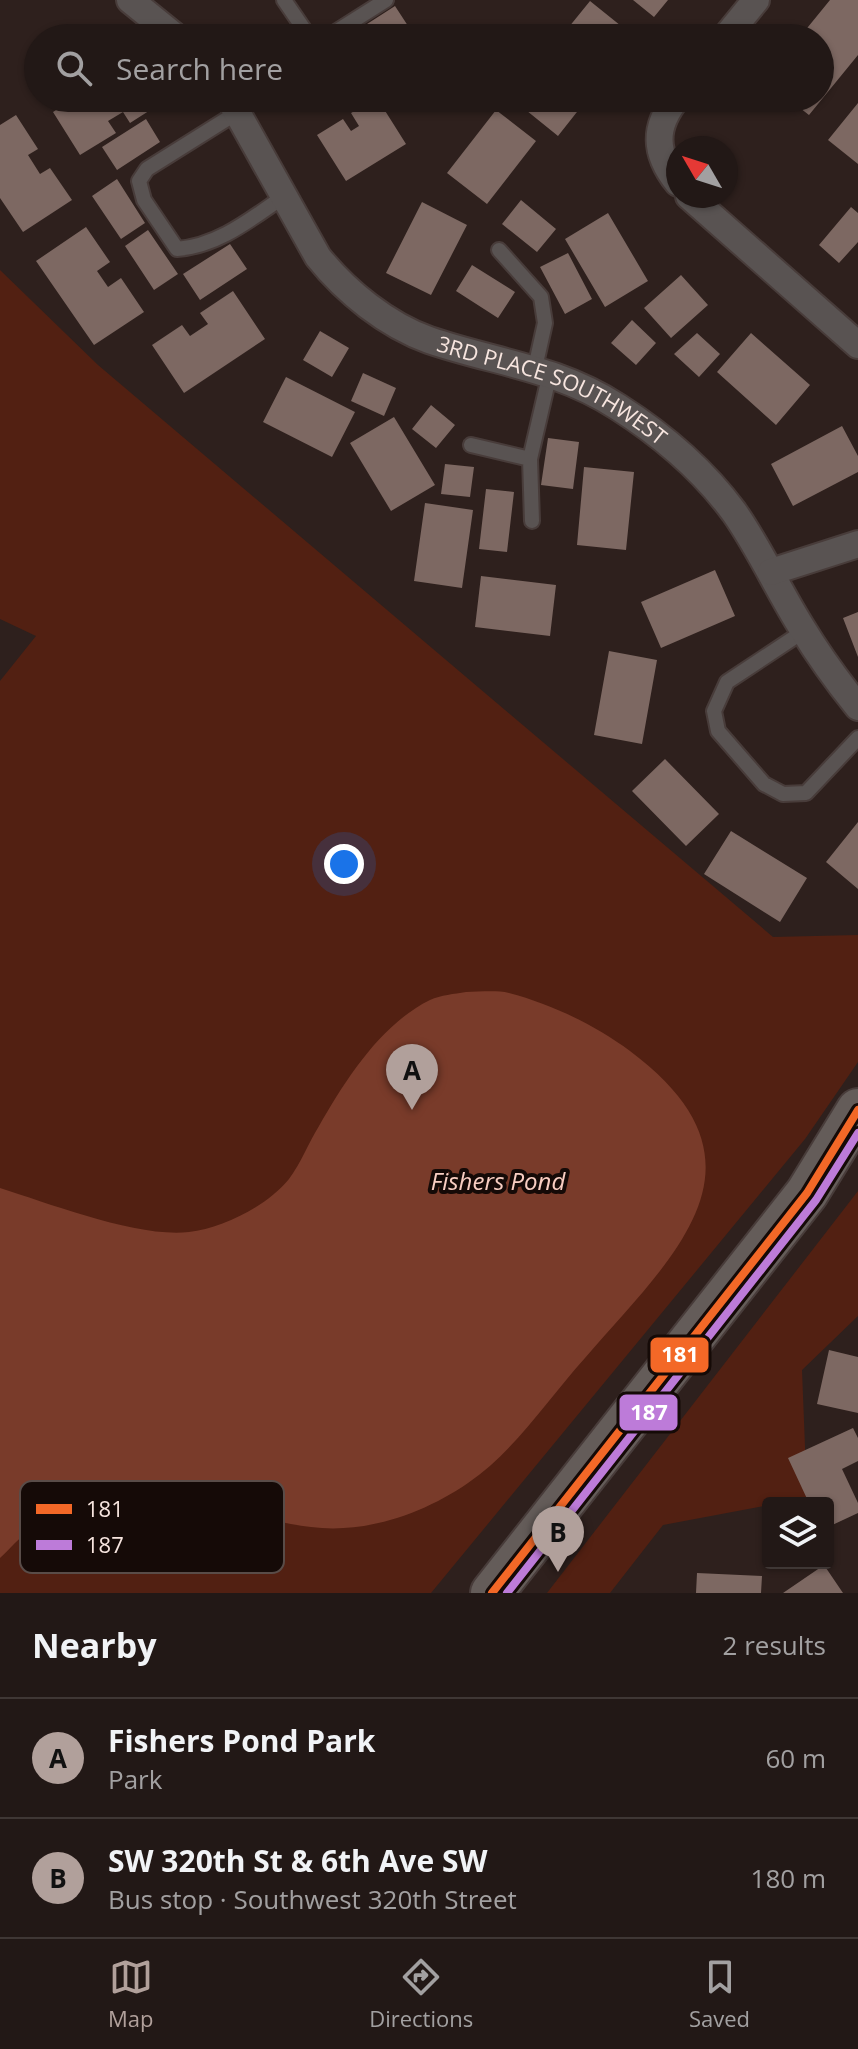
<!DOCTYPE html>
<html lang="en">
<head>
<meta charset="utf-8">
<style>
	:root { --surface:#221816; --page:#2a211f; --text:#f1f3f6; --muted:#a2a0a1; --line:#3f3735; --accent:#b1a09b }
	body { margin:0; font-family:"Open Sans",sans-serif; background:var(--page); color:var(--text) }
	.controls { position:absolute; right:24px; bottom:24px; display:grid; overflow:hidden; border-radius:8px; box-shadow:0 2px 6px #0004 }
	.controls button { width:72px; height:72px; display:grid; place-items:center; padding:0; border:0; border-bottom:2px solid var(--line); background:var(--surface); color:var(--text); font:40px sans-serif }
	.compass { position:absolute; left:666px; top:136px; width:72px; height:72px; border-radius:50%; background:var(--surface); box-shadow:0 2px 6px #0004; rotate:309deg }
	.you { position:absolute; left:344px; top:864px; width:28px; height:28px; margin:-20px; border:6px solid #fff; border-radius:50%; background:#1a73e8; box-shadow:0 0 0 12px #1a73e833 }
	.badge { display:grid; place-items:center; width:52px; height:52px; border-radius:50%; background:var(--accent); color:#111; font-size:26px; font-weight:700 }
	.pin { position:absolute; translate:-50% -66px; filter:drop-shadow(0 2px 4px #0008) }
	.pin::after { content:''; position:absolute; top:42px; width:28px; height:24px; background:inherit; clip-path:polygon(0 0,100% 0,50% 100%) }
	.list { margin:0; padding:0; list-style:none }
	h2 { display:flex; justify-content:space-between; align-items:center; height:104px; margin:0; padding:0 32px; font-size:34px }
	h2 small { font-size:26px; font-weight:400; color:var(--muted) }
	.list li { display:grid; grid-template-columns:52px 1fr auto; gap:24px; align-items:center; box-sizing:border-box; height:120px; padding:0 32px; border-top:2px solid var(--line) }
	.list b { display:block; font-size:30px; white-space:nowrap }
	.list p { margin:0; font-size:26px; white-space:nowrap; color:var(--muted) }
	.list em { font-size:26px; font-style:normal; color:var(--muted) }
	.icon { flex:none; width:44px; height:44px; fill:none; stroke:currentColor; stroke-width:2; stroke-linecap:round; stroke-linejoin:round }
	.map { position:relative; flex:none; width:858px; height:1593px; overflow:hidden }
	.search { position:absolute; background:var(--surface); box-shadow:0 2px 6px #0004; left:24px; right:24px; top:24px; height:88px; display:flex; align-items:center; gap:20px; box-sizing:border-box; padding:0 28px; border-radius:44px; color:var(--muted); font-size:30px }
	.sheet { height:344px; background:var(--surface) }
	nav { display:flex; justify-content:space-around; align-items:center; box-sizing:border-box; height:112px; border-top:2px solid var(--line); background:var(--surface); font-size:22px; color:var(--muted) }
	nav a { display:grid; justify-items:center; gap:4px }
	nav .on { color:var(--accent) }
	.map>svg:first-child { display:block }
	.green { fill:#522012 }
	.water { fill:#793b2a }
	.building { fill:#7d6862 }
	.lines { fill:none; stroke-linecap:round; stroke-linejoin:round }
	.lane-casing { stroke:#483c3a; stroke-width:18 }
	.street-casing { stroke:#483c3a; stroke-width:30 }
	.primary-casing { stroke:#483c3a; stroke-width:46 }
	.lane { stroke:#595352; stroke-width:14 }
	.street { stroke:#595352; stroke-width:26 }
	.primary { stroke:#645c59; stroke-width:42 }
	.bus-1-casing { stroke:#150a07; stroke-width:14 }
	.bus-2-casing { stroke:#150a07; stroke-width:14 }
	.bus-1 { stroke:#f36827; stroke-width:8 }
	.bus-2 { stroke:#bd7bd9; stroke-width:8 }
	.labels { text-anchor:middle; stroke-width:8; stroke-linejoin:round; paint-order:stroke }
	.street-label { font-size:22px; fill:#f7e5df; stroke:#150a07 }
	.water-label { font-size:24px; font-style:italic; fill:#f9cec2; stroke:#150a07 }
	.key { fill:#150a07; stroke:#594c48; stroke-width:2 }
	.key-label { font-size:22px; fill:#f7e5df }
	.line-badge { stroke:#150a07; stroke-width:3 }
	.badge-label { font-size:22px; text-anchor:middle; font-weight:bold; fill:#fff }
</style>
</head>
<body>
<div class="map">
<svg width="858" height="1593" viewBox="0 0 858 1593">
	<rect width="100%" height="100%" fill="#2e201d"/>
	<path class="green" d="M0,270L98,365L773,937L858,935V1062L805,1139L431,1593H0V681L36,636L0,619Z
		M858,1191V1316L802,1370L807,1498L663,1525L610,1593H547Z"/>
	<path class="water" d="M466,992C479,992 496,990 509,993C551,1004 595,1025 630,1051C781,1164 674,1255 585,1358C547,1400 515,1451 468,1483C423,1514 365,1534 311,1527C268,1522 227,1507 185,1498C134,1488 76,1503 32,1529C20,1536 10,1549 0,1558V1188C51,1204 138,1238 189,1232C223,1228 267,1206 289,1179C301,1163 309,1142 319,1126C346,1079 381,1024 430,1000C441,995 454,994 466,992Z"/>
	<path class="building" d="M633,0H668L654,17Z
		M830,0H858V55L809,115L787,98H820V38H799Z
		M590,1L636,38H560Z
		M395,6L412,32L403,38H356L353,33Z
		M448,24L457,38H426Z
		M75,98H165L166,100L130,123L123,112L108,121L116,133L80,155L53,112Z
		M377,98L406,144L346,181L317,135L343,119L351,131L359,126L351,113Z
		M511,98H588L558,136Z
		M858,103V164L828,140Z
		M496,110L536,141L487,204L447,173Z
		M16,115L38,149L28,155L40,174L50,168L72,200L23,232L0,198V125Z
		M146,119L160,142L117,170L102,147Z
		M117,179L145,223L121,239L92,196Z
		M521,200L556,229L537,252L502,224Z
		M422,202L467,225L431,295L386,273Z
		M851,207L858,213V242L839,263L819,245Z
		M608,213L648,281L605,307L565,239Z
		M86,227L110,262L97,271L108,287L121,278L144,312L94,345L36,261Z
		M148,230L178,274L154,290L125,246Z
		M230,244L247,269L200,300L183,274Z
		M568,253L592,299L565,314L540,267Z
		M472,265L515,292L498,318L456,291Z
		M681,275L708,305L671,338L644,308Z
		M233,291L265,339L184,393L152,345L182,325L190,336L208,324L200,313Z
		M632,320L656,343L636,365L611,343Z
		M320,331L349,348L332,377L303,360Z
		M697,333L720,354L699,377L674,354Z
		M751,333L810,385L776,425L717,372Z
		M363,373L396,388L384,416L351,401Z
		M286,377L355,412L332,457L263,422Z
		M431,405L455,425L436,448L412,429Z
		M394,417L435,485L391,511L350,443Z
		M842,426L858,456V472L793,506L771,464Z
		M548,438L579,442L573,489L541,485Z
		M445,464L474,467L470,497L441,494Z
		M584,467L634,472L626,550L577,545Z
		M486,489L514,492L507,552L479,549Z
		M425,503L473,510L462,588L414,581Z
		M715,570L735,616L661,648L641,602Z
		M481,576L556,585L550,636L475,627Z
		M858,612V657L843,618Z
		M609,651L657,660L642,744L594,735Z
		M665,759L719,814L686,846L632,791Z
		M858,822V889L826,862Z
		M731,831L807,878L780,922L704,874Z
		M829,1350L858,1357V1413L817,1404Z
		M853,1428L858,1438V1461L842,1469L858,1503V1513L828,1527V1503H809L788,1458Z
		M824,1565L843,1593H783Z
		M697,1573L762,1576L761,1593H696Z"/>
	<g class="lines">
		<defs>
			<path id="lane" d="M284,0L310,38
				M326,38L386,0
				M238,112L147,169L139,181L144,200L177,249C218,246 251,219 283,197
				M499,250L541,297L545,323L535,368
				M471,445L530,459
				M532,521L530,459L550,373
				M804,631L727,682L714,711L718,731L764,784L783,794L806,793L858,738"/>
			<g id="street">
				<path d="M130,0L177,38"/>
				<path d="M725,38L756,0"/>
				<path id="s1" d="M229,98L318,257C346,292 387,325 429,340C496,363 556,367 618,407C662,435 703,470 734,512C760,549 778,590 802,628C819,656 838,682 858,707"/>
				<path d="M677,98C653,127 654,153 678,183"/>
				<path d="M689,196L858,345"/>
				<path d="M771,572L858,544"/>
			</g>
			<path id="primary" d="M492,1593L807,1193L858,1110"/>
		</defs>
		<use href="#lane" class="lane-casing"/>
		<use href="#street" class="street-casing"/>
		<use href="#primary" class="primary-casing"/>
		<use href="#lane" class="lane"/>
		<use href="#street" class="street"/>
		<use href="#primary" class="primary"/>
		<defs>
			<path id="bus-1" d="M492,1593L807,1193L858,1110"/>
			<path id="bus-2" d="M507,1593L816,1200L858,1133"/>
		</defs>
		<use href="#bus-1" class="bus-1-casing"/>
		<use href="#bus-2" class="bus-2-casing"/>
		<use href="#bus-1" class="bus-1"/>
		<use href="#bus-2" class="bus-2"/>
	</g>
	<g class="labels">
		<g class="street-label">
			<text dy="8" stroke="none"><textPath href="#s1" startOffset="456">3RD PLACE SOUTHWEST</textPath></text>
		</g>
		<g class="water-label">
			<text x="498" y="1190">Fishers Pond</text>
		</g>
	</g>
	<rect x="20" y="1481" width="264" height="92" rx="12" class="key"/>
	<rect x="36" y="1504" width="36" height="10" fill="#f36827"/>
	<rect x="36" y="1540" width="36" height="10" fill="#bd7bd9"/>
	<g class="key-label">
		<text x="86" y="1517">181</text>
		<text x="86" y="1553">187</text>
	</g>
	<g class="line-badge">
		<rect x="649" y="1336" width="61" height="38" rx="8" fill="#f36827"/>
		<rect x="618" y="1393" width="61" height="39" rx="8" fill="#bd7bd9"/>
	</g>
	<g class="badge-label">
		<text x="680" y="1362">181</text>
		<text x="649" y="1420">187</text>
	</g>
</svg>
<div class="controls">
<button><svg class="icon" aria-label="layers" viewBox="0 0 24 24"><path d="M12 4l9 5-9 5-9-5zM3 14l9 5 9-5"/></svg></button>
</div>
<svg class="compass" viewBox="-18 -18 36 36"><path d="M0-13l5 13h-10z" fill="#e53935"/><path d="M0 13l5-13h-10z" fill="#a2a0a1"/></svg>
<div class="you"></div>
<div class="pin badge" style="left:412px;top:1110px">A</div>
<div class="pin badge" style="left:558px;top:1572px">B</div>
<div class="search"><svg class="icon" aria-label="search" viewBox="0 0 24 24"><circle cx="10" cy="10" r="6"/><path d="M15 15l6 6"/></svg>Search here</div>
</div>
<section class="sheet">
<h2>Nearby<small>2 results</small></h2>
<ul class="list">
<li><span class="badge">A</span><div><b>Fishers Pond Park</b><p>Park</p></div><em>60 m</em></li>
<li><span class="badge">B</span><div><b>SW 320th St &amp; 6th Ave SW</b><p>Bus stop · Southwest 320th Street</p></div><em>180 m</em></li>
</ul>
</section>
<nav>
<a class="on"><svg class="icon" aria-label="map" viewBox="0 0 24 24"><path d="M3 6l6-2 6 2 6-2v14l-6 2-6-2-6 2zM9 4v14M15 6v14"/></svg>Map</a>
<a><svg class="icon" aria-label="directions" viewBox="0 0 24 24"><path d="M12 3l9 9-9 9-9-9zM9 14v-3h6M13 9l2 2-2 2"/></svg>Directions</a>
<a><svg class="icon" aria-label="saved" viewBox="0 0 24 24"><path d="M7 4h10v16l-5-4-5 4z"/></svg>Saved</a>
</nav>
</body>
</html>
